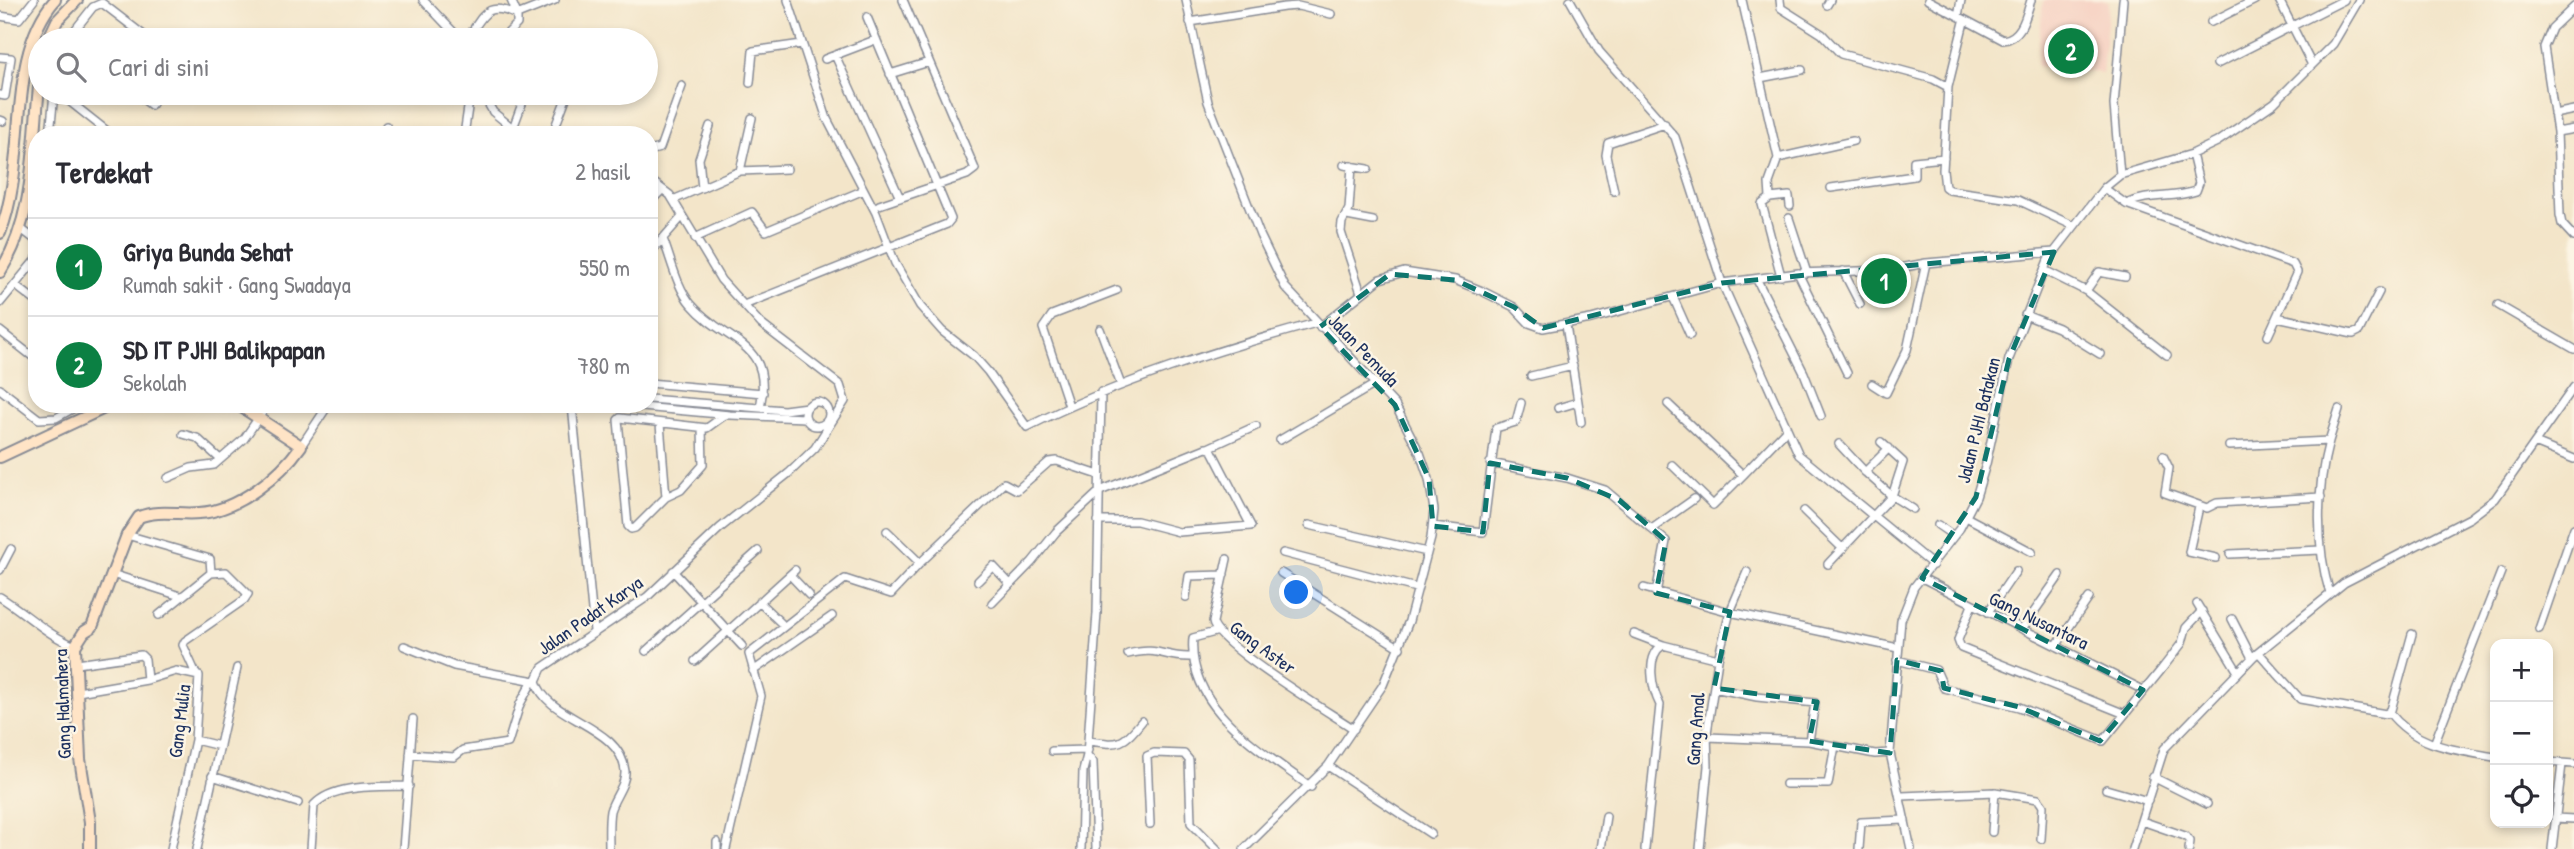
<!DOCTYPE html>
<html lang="id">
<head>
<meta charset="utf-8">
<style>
	:root { --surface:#fff; --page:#f2f2f3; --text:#2b2b33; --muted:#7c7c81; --line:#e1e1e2; --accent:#0b8043 }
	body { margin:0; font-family:"Patrick Hand",sans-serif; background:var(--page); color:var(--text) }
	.controls { position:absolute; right:21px; bottom:21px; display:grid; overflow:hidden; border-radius:14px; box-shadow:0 4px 10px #0003 }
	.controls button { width:63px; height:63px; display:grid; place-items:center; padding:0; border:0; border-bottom:2px solid var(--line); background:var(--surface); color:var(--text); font:35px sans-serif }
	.you { position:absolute; left:1297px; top:593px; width:24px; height:24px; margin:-18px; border:5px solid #fff; border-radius:50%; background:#1a73e8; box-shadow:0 0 0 10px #1a73e833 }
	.badge { display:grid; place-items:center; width:46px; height:46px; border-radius:50%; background:var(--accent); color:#fff; font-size:23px; font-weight:700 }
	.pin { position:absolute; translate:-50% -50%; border:4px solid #fff; box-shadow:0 2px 7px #0006 }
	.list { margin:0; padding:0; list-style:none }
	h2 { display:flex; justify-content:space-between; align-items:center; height:91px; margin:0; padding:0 28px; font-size:30px }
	h2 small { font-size:23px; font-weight:400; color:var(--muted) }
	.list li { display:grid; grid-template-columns:46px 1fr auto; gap:21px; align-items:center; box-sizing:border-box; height:98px; padding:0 28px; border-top:2px solid var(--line) }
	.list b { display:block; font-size:26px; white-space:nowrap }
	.list p { margin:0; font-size:23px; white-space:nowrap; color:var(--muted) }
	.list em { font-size:23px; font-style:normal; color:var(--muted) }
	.icon { flex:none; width:38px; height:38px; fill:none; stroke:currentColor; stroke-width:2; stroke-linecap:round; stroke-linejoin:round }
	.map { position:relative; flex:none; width:2574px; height:849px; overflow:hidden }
	.search { position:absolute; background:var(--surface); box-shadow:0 4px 10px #0003; left:28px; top:28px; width:630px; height:77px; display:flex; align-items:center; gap:18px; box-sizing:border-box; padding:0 24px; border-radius:38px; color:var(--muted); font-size:26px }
	.panel { position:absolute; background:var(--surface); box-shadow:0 4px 10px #0003; left:28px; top:126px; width:630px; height:287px; border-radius:28px }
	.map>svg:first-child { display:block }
	.built { fill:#f6d2c3 }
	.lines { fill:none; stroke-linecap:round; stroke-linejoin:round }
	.street-casing { stroke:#878a94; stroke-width:10 }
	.secondary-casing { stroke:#878a94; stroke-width:14 }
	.street { stroke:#fff; stroke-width:7 }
	.secondary { stroke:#ffe4c6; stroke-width:10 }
	.marked { fill:none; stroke:#0f766e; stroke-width:5; stroke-dasharray:14 9; stroke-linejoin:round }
	.labels { text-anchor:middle; stroke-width:5; stroke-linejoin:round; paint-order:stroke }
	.street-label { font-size:19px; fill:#1b2f5e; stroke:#fcf5e5 }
</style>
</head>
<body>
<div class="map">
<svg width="2574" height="849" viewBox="0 0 2574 849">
	<rect width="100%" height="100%" fill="#fcf5e5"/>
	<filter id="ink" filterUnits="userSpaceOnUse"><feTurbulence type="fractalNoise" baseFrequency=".0143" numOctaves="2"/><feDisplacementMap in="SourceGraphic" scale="14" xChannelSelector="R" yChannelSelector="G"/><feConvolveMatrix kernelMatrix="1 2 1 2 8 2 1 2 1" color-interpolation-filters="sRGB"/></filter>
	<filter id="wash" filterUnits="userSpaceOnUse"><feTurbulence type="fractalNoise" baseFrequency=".00686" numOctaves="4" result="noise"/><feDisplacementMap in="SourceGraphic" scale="28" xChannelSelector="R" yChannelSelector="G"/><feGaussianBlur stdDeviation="1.57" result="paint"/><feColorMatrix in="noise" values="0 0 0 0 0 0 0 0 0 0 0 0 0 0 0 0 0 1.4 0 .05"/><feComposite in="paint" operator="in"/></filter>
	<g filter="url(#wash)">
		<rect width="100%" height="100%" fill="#f3e5c9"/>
		<path class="built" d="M2043,0H2109L2102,1L2109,2L2102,73L2037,66Z"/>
	</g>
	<g filter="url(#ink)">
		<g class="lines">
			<defs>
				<path id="street" d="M423,0L461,40
					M511,0L517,14
					M788,0L827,119L876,213L895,263L920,306L942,331L974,356L988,372L1027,427C1119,381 1217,350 1316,323
					M1186,0L1208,102L1260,235L1285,287L1395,405L1420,453L1429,479L1434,510L1431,538L1409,621L1383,685L1328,766L1244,849
					M1570,0L1599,51L1675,137L1722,283L1799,455L1933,565
					M1742,0L1778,158L1769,183L1770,198L1762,204L1781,276
					M1780,0L1781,8L1822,34L1841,54L1933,79L1948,87L1943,170L1945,187L1949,190L2018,200L2074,226
					M1928,0L2003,40C2022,38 2026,16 2031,0
					M2279,0L2312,65
					M1827,5L1830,0
					M2574,7L2552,28L2544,47L2557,132L2560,215L2562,224L2574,237
					M0,16L19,19L34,0
					M1958,16L1961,0
					M1190,22L1284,7L1298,6L1331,14
					M2211,22L2255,0
					M67,40L93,7L102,3L150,40
					M466,40C484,16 485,0 517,15
					M501,40L517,24V15L555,0
					M835,55L900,198
					M0,57L11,58L5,96L0,95
					M825,59L875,40
					M2217,64L2344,0
					M890,74L929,62
					M1760,78L1802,70
					M750,83L753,51L802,44
					M1948,87L1964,22
					M59,93L112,135
					M135,93L151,105L159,93
					M482,93L493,112L521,135
					M2554,114L2574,110
					M0,120L3,121
					M513,128L526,93
					M2557,132L2574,129
					M50,135L54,93
					M347,135L348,134
					M384,135L386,126
					M464,135L469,101
					M552,135L568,93
					M649,151L660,148L682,86
					M1778,158L1853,141
					M1344,165L1368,169
					M1352,166L1349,209L1342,222L1341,232L1361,293
					M740,171L752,118
					M2120,175L2114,105L2123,0
					M702,188L699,159L710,126
					M1831,188L1914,176V161L1944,158
					M2104,188L2126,204L2293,264L2297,272L2268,336
					M1614,191L1606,155L1608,143L1665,124
					M1770,198L1789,196L1790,206
					M673,200L740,171L787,169
					M649,203L660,192
					M27,204L37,210
					M2126,204C2149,193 2172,199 2196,191L2199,183L2192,154
					M879,205L967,175L975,169L903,0
					M1347,216L1373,221
					M1789,218L1807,273
					M20,228L37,241
					M695,238L752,212L766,231L864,190
					M663,239C671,259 677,288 691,304C726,345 774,340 760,408
					M649,254L681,218
					M2044,270L2086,291L2167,355
					M1843,271L1860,304
					M1798,273L1847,373
					M1757,280L1804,373L1821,416
					M15,285L37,302
					M2086,291L2099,272L2125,277
					M1673,297L1690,335
					M0,303L37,258
					M744,305L947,224L951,219L867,17
					M2498,305L2574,349
					M2025,315L2058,328L2100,354
					M2277,317L2353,334L2359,331L2379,292
					M1320,327L1380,279L1404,272L1455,280L1482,291L1514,307L1529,323L1543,328L1591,319L1722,283L1798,273L1889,270L1926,263L2054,252
					M1100,329L1121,385
					M0,331L37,360
					M1531,376L1573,366
					M649,383L763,393
					M1872,384L1886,393L1907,350L1926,263
					M0,389L39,419L56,418L81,404
					M649,399L784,410L807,407
					M1578,402L1581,422
					M805 414a12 12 0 1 1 24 0a12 12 0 1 1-24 0Z
					M609,404L730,415L806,418
					M1668,404L1743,475L1786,430
					M572,405L594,631
					M1069,406L1043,328L1052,315L1117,290
					M1558,408L1578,402L1566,325
					M660,424L666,497L635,528L631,529L628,526L618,420L620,418L707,428L725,415
					M183,434L197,438L220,459
					M1280,440L1377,383
					M2329,441L2339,409
					M1881,442L1903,462L1892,496L1913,509
					M2535,443L2574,459
					M1839,444L1865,472
					M301,446L329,404
					M2229,446L2329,441C2316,489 2316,548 2330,594
					M1208,448L1256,426
					M2163,456L2169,468L2165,493L2207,508L2217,503L2321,497
					M1490,463L1567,478L1605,490L1666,541L1656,593
					M1672,465L1713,505L1743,475
					M168,478L191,468L214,465L244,439L268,404
					M666,497L681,490L703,465L702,428
					M2199,507L2189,552L2216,558
					M1804,511L1843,549
					M1966,517L2032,552
					M1309,525L1427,552
					M1938,525L1954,536
					M1433,526L1483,532L1496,428L1516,422L1521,403
					M1653,528L1694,499
					M887,531L920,563L1004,483L1017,490L1049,462L1057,461L1099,475
					M127,535L210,559L211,573L159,615
					M1283,553L1416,588
					M2230,554L2321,550
					M1227,559L1213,622C1214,643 1332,714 1354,729
					M1828,564L1892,496L1865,472L1889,448
					M0,570L11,549
					M673,571L742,646
					M1281,573L1400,648
					M112,574L180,596
					M790,575L809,595
					M1922,578L2143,690
					M978,581L993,566L1010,584
					M1644,588L1730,612L1898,648
					M0,597C26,613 47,635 75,646
					M1186,597L1189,576L1224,575
					M759,602L781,623
					M992,603L1032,562L1056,532L1100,491L1206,448L1211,449L1251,526L1179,532L1137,521H1098
					M2197,604L2238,672
					M1972,605L1958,640L1961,648L2125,714
					M1988,612L2016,571
					M2232,619L2252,658
					M2022,629L2060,575
					M2539,629L2574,528
					M1215,632L1193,638C1187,709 1261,750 1311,787
					M1634,634L1663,645
					M404,646L454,666L535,681
					M2056,646L2089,598
					M646,651L758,551
					M2259,653L2300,699L2386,714L2391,710L2412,634
					M1128,654C1160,646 1163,658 1191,657
					M1897,660L1936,670L1944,688L2019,707L2103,741L2161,670L2182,643L2186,628L2202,611
					M695,661L795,570
					M77,664L141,655L145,659L147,680
					M753,671L832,616
					M196,674L183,645L185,641L244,600L248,594L226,572L211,573
					M1714,688L1757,697L1815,703L1809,741
					M78,692L147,680L176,671L199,676L195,740L171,849
					M2389,712C2416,747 2455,750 2495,757
					M1707,737L1809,741L1875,754L1890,753
					M195,740L220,746
					M1088,741C1120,745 1122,746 1142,721
					M2434,744L2501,572
					M1052,751L1088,750
					M410,754L454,757L463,750L508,743L520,704L532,682
					M1087,755L1093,762L1096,849
					M2548,762L2574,764
					M1328,766L1431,834
					M212,776L298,803
					M2153,777L2207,804
					M1786,784H1828L1835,746
					M2106,789L2148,801
					M1902,796L1995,792L2038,799L2043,806L2041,839
					M2555,818L2574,819
					M2142,821L2185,836L2190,841L2189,849
					M1150,824L1147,756L1154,753L1184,754L1189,760L1191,823L1217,849
					M1992,832L1995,792
					M197,849L237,668
					M311,849L314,805C335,783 381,787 409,786
					M403,849L413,719
					M609,849C609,837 608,823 610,811C614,797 626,785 625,771C620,724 547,721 536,681L542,668L647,597L720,528L789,473L815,448L845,401L840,385L761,324L721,280L670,195L649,179
					M717,849V842
					M726,849L761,696L749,654L845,579L891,594L920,563
					M1081,849L1083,771L1087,755L1097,613L1101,392
					M1601,849L1606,816
					M1645,849L1660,705C1652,689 1645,656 1663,645L1718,659
					M1700,849L1708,766L1707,733L1718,659L1730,612L1747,572
					M1859,849L1861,822L1905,820
					M1911,849L1890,753L1901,620L1914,587L1960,528L1976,497L1986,464L2009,359L2048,260L2104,188L2120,175L2192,154L2217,142L2274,103L2333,44L2359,0
					M2132,849L2164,749L2254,656L2344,583L2470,518L2495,499L2574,387
					M2552,849L2562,764"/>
				<path id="secondary" d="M48,40L57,21L77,0
					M0,233C29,161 5,57 55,0
					M0,272C37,214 32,143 40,78
					M0,457L113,404
					M90,849V822L80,759L75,646L84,632L92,627L127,535L139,517C158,509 180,515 199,513C237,511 280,476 301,446L237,404"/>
			</defs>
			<use href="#street" class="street-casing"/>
			<use href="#secondary" class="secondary-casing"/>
			<use href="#street" class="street"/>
			<use href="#secondary" class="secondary"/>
		</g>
	</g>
	<path class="marked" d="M2054,252L2009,359L1976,497L1922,578L2143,690L2100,741L2019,707L1944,688L1941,671L1897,660L1890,753L1809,741L1817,702L1714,688L1730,612L1656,593L1666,541L1619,500L1567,478L1490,463L1483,532L1433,526L1429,479L1395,405L1320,327L1390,274L1455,280L1514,307L1543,328L1722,283Z"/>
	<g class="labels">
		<g class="street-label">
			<text transform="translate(1364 350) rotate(46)" y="7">Jalan Pemuda</text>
			<text transform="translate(1978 420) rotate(-76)" y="7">Jalan PJHI Batakan</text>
			<text transform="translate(590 615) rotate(-35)" y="7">Jalan Padat Karya</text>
			<text transform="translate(2039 620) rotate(26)" y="7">Gang Nusantara</text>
			<text transform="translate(1263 647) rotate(36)" y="7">Gang Aster</text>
			<text transform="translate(62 704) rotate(-92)" y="7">Gang Halmahera</text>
			<text transform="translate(179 721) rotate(-83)" y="7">Gang Mulia</text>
			<text transform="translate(1695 729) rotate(-86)" y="7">Gang Amal</text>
		</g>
	</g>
</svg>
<div class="controls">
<button>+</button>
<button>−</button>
<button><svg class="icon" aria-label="locate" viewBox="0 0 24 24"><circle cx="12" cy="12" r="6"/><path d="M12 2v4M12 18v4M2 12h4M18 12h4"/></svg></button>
</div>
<div class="you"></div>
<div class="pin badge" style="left:1884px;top:281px">1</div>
<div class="pin badge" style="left:2071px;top:51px">2</div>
<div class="search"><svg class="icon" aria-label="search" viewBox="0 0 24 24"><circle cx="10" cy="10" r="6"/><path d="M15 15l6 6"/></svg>Cari di sini</div>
<section class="panel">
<h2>Terdekat<small>2 hasil</small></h2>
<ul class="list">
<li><span class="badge">1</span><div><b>Griya Bunda Sehat</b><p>Rumah sakit · Gang Swadaya</p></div><em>550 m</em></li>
<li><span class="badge">2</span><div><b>SD IT PJHI Balikpapan</b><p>Sekolah</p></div><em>780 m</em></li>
</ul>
</section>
</div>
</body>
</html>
